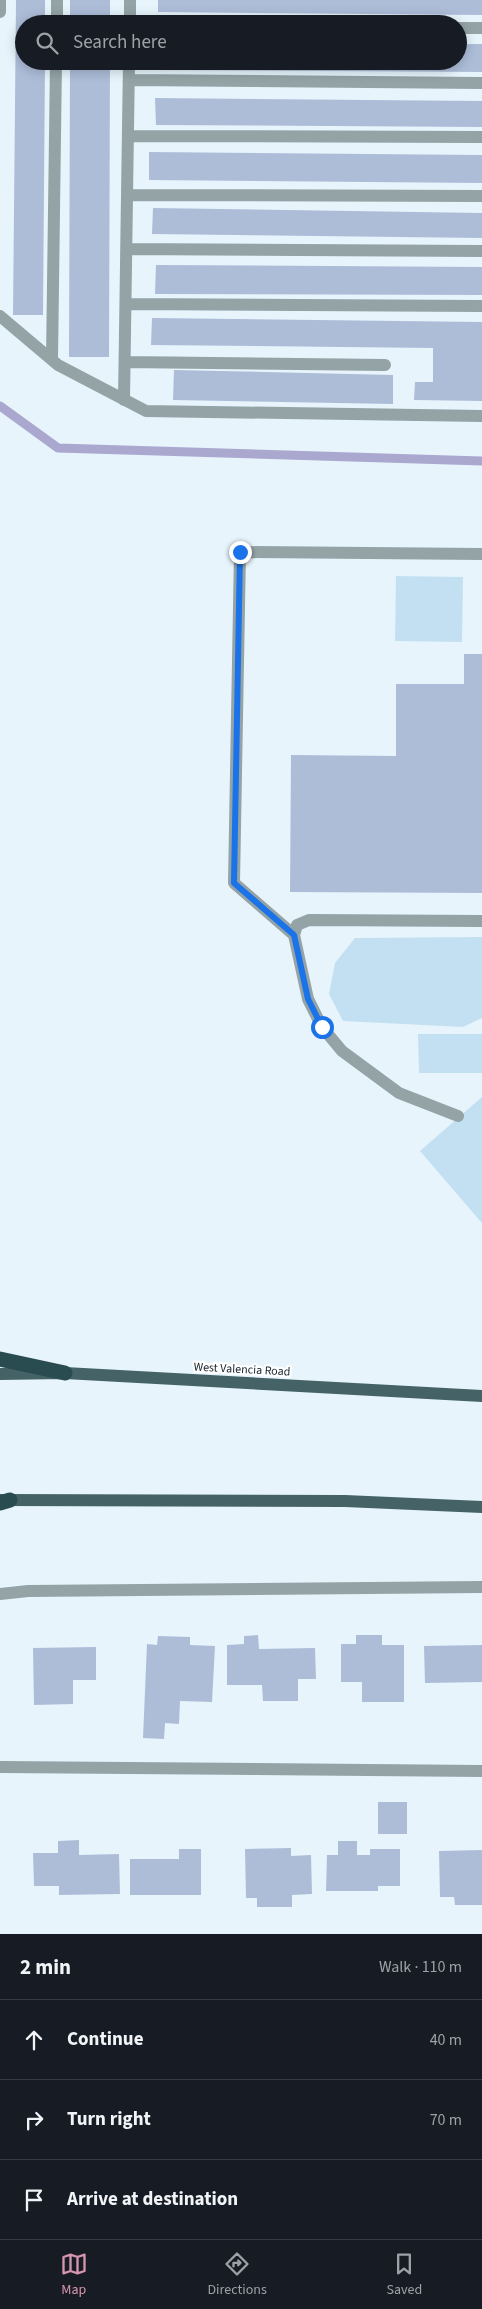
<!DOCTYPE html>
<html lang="en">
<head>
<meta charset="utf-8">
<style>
	:root { --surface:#171b24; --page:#242831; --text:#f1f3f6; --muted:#9ea1a6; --line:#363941; --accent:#d696af }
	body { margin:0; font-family:"Source Sans 3",sans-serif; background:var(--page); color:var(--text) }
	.stop { position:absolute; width:15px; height:15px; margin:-11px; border:4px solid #1a73e8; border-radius:50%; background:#fff }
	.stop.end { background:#1a73e8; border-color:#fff; box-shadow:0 1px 5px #0008 }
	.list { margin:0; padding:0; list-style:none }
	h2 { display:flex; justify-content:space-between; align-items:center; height:65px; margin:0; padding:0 20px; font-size:21px }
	h2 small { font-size:16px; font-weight:400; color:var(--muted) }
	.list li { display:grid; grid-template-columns:32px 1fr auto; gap:15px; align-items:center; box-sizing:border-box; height:80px; padding:0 20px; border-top:1px solid var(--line) }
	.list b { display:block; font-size:19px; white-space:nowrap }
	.list em { font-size:16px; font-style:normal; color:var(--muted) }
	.icon { flex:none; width:28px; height:28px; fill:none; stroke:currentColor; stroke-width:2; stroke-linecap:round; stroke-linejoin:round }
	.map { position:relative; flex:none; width:482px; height:1934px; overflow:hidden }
	.search { position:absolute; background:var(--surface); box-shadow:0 2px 12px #0003; left:15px; right:15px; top:15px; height:55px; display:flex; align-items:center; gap:12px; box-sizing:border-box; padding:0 18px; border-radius:28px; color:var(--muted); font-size:19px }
	.sheet { height:305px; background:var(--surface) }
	nav { display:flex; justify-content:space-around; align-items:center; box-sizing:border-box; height:70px; border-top:1px solid var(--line); background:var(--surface); font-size:14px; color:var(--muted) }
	nav a { display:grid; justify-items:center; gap:2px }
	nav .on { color:var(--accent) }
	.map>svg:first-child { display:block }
	.green { fill:#c2e0f2 }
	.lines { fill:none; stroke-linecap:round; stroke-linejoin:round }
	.stream { stroke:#aaa8cf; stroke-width:9 }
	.building { fill:#adbdd8 }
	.lane { stroke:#93a3a6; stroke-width:12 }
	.street { stroke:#93a3a6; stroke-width:12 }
	.primary { stroke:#456367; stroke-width:12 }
	.highway { stroke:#294c51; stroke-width:15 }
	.route { stroke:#1a73e8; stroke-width:6 }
	.labels { text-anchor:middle; stroke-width:4.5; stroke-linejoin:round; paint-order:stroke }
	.street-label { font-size:12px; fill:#18242b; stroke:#fff }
</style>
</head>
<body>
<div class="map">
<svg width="482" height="1934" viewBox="0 0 482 1934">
	<rect width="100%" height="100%" fill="#e7f4fc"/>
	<path class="green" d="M396,576L463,577L462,642L395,641Z
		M482,937V1018L463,1027L343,1021L329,994L335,963L355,938Z
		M418,1034H482V1073H419Z
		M482,1097V1223L420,1151Z"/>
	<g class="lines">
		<path class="stream" d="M0,406L58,448L482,461"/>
	</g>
	<path class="building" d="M16,0H45V24H24V61H45L43,315H13Z
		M70,0H110V24H70Z
		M158,0H482V15L158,12Z
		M458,44H482V72L154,70V61H458Z
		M70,61H110L109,357H69Z
		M155,98L482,101V127L156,125Z
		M149,152L482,155V183L149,180Z
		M153,208L482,213V238L152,234Z
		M156,265L482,267V295L155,294Z
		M152,318L482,322V401L414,400L415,382H433V348L151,345Z
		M174,370L393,375V404L173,400Z
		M464,654H482V893L290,892L291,755L396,756V684H464Z
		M258,1635L259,1649L315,1648L316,1679H298V1701H263L262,1685H227V1645L244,1644V1636Z
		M356,1635H382V1645H404V1702H362V1682H341V1644H356Z
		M158,1636L190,1637V1645L215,1646L212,1702L180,1701L179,1724L165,1723L164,1739L143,1738L147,1644L157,1645Z
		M482,1645V1682L425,1683L424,1646Z
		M96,1647V1680H73V1704L34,1705L33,1648Z
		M378,1802H407V1834H378Z
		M79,1840V1855L119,1854L120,1894L59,1895V1886H34L33,1853H58V1841Z
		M338,1841H357V1855H370V1849H400V1886H378V1891H326L327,1855H338Z
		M291,1848V1856L311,1855L312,1894L292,1895V1907H257V1898H246L245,1849Z
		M179,1849H201V1895H130V1859H179Z
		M482,1850V1905H455L454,1897H440L439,1851Z"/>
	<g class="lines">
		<path class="lane" d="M0,12V0
			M57,24V0
			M130,24V0
			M458,28H482
			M129,80L482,83
			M128,136L482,137
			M127,195L482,196
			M127,249L482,251
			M126,304L482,306
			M0,316L58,365L146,411L482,416
			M52,360L56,61
			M125,362L385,365
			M124,400L129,61
			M294,935L234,883L240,552L482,554
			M458,1116L399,1093L342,1051L322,1027L308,999L294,935L297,925L309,920L482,921
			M0,1767L482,1771"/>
		<path class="street" d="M0,1594L28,1591L482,1587"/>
		<path class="primary" d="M0,1374L65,1373L482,1396
			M0,1500L345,1501L482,1507"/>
		<path class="highway" d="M0,1359L65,1373
			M0,1503L10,1500"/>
	</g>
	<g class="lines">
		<path class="route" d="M240,552L234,883L294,935L308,999L322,1027"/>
	</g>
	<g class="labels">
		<g class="street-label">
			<text transform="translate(242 1369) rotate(3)" y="4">West Valencia Road</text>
		</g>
	</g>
</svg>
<div class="stop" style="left:322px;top:1027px"></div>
<div class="stop end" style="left:240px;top:552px"></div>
<div class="search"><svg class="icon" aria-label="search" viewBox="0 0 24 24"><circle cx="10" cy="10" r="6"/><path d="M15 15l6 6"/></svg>Search here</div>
</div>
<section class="sheet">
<h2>2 min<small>Walk · 110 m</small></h2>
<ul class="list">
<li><svg class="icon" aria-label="ahead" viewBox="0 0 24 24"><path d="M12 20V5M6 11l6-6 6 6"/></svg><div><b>Continue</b></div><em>40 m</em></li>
<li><svg class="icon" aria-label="right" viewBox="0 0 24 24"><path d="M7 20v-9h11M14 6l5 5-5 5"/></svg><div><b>Turn right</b></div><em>70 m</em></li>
<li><svg class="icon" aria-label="arrive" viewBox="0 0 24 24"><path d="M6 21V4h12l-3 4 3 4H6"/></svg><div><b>Arrive at destination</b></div></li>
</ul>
</section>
<nav>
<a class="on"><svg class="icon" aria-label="map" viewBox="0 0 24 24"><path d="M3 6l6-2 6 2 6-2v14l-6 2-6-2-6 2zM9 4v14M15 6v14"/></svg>Map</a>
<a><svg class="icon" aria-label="directions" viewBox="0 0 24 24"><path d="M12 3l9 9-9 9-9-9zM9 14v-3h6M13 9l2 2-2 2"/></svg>Directions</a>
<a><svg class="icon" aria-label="saved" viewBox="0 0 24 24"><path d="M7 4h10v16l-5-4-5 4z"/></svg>Saved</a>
</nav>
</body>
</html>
